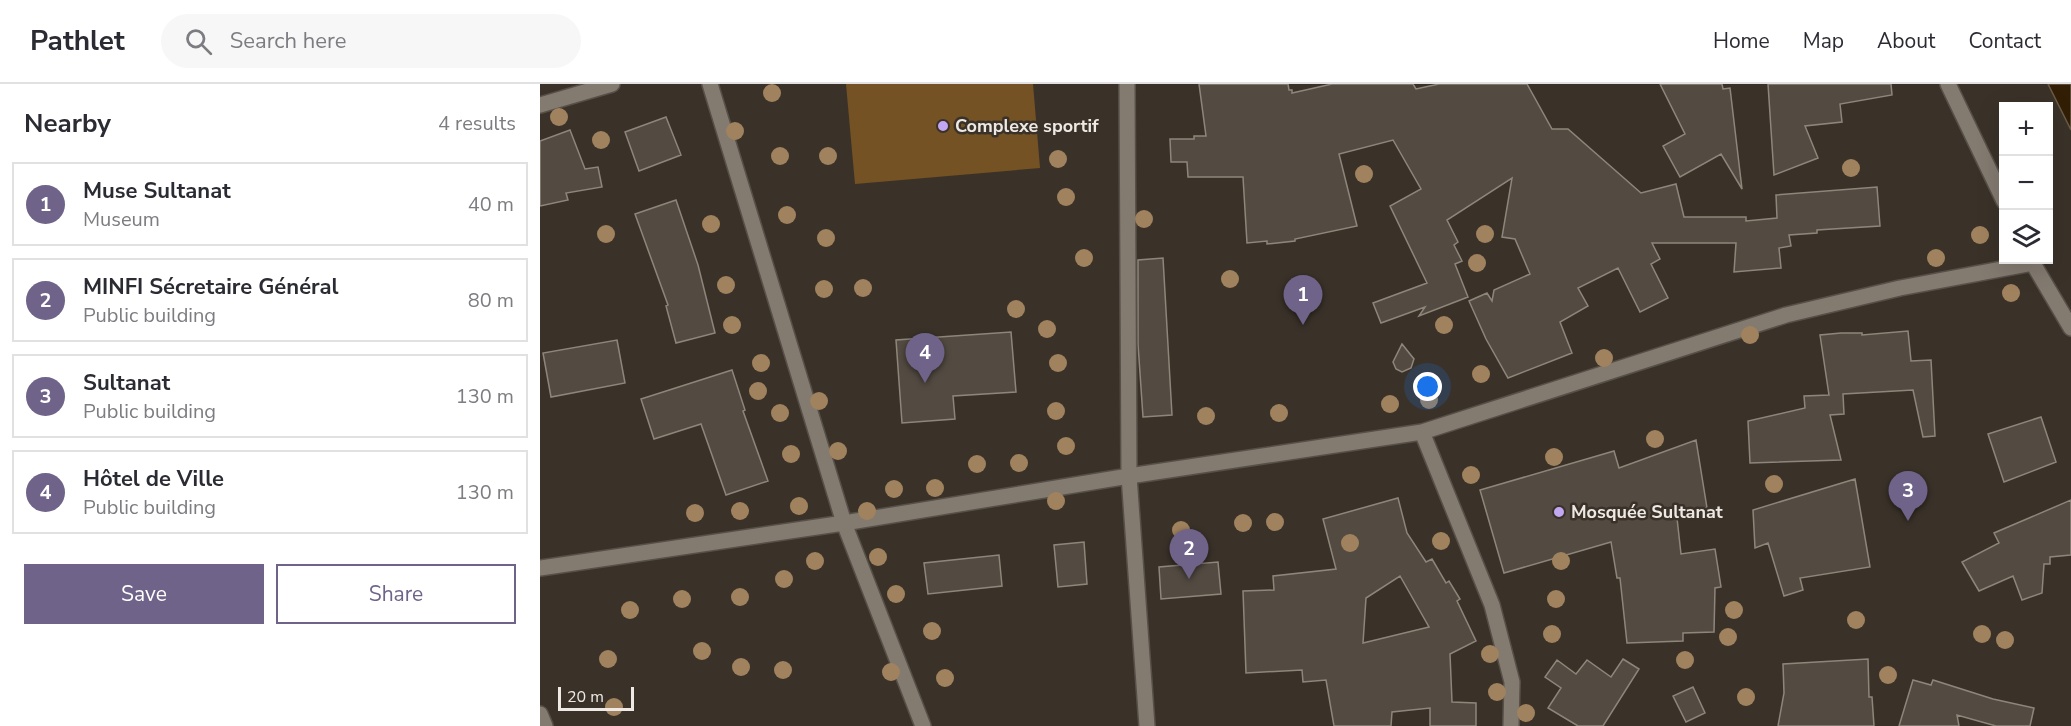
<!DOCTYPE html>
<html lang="en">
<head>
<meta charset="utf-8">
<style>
	:root { --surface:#fff; --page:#f7f7f7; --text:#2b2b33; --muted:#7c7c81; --line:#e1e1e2; --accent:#6f6389 }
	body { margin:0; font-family:"Nunito Sans",sans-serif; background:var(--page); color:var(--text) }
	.controls { position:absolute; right:18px; top:18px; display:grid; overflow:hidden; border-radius:0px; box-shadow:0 6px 24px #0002 }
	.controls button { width:54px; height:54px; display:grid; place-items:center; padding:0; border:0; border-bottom:2px solid var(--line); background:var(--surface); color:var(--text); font:30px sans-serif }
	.scale { position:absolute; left:18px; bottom:15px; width:76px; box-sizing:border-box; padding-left:6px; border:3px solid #eee9e4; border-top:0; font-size:16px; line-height:21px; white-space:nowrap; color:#eee9e4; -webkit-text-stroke:4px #3a3229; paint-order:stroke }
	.you { position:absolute; left:888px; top:303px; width:21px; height:21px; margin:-15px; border:4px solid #fff; border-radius:50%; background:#1a73e8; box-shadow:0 0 0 9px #1a73e833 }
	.badge { display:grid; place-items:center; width:39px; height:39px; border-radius:50%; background:var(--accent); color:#fff; font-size:20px; font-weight:700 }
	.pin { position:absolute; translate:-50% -50px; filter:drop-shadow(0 2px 3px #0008) }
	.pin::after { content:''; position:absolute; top:32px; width:21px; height:18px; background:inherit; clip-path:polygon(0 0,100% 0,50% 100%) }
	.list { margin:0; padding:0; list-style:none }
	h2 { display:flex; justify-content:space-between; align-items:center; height:78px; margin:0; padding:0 24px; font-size:26px }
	h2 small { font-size:20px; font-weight:400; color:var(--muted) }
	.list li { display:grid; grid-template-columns:39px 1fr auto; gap:18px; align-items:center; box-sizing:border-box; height:84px; margin:0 12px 12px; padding:0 12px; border:2px solid var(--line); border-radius:0px }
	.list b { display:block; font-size:22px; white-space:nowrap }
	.list p { margin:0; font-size:20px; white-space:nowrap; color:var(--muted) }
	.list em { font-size:20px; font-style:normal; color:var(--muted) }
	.actions { display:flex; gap:12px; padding:18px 24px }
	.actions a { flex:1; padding:14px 0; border:2px solid var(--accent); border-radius:0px; text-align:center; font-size:21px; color:var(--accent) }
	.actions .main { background:var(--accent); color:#fff }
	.icon { flex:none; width:33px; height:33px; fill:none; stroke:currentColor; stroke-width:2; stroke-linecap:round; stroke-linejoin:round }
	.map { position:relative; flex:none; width:1531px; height:642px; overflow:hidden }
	header { display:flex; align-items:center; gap:36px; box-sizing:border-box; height:84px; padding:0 30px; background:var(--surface); border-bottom:2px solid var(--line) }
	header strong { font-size:28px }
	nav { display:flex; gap:33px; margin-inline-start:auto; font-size:21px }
	.search { width:420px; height:54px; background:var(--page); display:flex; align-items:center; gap:15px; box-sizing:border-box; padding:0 21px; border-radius:33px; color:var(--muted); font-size:22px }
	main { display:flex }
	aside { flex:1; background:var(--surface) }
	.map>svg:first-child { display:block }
	.green { fill:#755223 }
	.water { fill:#321e04; stroke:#6a5b47; stroke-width:1.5 }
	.building { fill:#534b42; stroke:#8f867b; stroke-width:1.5; fill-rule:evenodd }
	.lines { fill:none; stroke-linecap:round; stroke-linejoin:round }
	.minor-casing { stroke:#565048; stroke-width:18 }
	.minor { stroke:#837a70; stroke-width:15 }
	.tree { fill:#a0825e }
	.poi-dot { fill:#c2a8f2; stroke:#3a3229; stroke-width:2 }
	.labels { text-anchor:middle; stroke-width:5; stroke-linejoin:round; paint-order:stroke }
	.poi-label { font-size:18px; font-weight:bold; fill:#eee9e4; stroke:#3a3229; text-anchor:start }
</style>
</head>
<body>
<header>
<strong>Pathlet</strong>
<div class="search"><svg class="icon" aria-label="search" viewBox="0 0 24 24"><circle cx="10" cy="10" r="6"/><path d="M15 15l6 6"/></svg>Search here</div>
<nav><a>Home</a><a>Map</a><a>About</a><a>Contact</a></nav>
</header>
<main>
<aside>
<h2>Nearby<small>4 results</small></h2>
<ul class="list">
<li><span class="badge">1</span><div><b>Muse Sultanat</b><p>Museum</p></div><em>40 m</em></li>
<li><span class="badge">2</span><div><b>MINFI Sécretaire Général</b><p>Public building</p></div><em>80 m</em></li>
<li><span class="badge">3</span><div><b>Sultanat</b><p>Public building</p></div><em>130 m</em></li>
<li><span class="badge">4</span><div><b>Hôtel de Ville</b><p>Public building</p></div><em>130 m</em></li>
</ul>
<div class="actions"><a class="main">Save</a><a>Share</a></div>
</aside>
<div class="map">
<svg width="1531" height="642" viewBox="0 0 1531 642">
	<rect width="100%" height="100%" fill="#3a3229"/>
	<path class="green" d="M306,0H493L500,84L315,100Z"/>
	<path class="water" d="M1508,0H1531V46Z"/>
	<path class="building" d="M659,0H748L749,6H752V9L792,0H873L876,5L899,0H987L1012,45H1028L1101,109L1136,100L1144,133H1206V137L1237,134L1236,111L1337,103L1340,142L1277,146V149L1249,151L1251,162L1239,164L1241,184L1194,188L1196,159H1112L1120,175L1111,180L1128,214L1100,228L1078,184L1038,204L1048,222L1020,238L1032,269L968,294L946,255L929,217L947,209L952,217L954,206L990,190L975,155L962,153L972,94L907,136L918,158L914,161L922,177L915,180L928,213L879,232L885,223L841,239L833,219L887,199L850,122L881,105L853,56L799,70L817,142L755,155V157L727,160V157L707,159L703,93H648L647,78H631L630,55H654V52H666Z
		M1120,0H1182L1183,5L1190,4L1202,105L1181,70L1140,93L1123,62L1145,50Z
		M1228,0H1351L1352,11L1300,20L1302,38L1265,42L1278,74L1234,91Z
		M126,33L141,71L99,87L85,48Z
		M30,46L45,85L58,83L62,103L26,109L28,116L0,122V57Z
		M136,116L158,181L175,249L136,259L126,222L128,221L95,130Z
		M623,174L632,331L603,333L598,260V176Z
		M1368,247L1371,277L1391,276L1395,352L1383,353L1373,306L1303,310L1304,330L1290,331L1301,376L1210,379L1208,337L1265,324L1264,312L1289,311L1280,251L1301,249H1322V251Z
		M471,248L476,308L413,312L415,335L362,339L356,256Z
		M77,256L85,299L11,313L3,269Z
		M862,260L874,275L871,284L862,288L856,285L853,278Z
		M192,286L205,326L203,327L228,397L186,411L161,340L114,355L101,315Z
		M1501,333L1516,378L1464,398L1448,350Z
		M1156,356L1167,424L1137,434L1141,470L1175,465L1181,503L1175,504L1174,548L1143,549V557L1087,559L1080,494H1077L1071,458L964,489L940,406L1074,367L1079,384Z
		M1315,395L1330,483L1260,494L1263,506L1244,512L1228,459L1215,464L1213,426Z
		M858,414L867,449L886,478L892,475L906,499L909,497L920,515L917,517L936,557L910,570L912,618L936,619V642H890V624L852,628L851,642H794L786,596L763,598L762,586L706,589L703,507L734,506L733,492L796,485L783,435ZM860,492L889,543L823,559L826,514Z
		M1531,416V471L1510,473V480H1504L1502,509L1482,516L1473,492L1439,507L1422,478L1459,459L1454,449Z
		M544,458L547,500L518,503L514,461Z
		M459,471L462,502L388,510L384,479Z
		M678,478L681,510L621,515L619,483Z
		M1083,575L1099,585L1063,642H1038L1008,624L1021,604L1005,593L1017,576L1036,590L1047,576L1071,593Z
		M1328,575L1329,613H1332L1334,642H1238L1244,609L1243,580Z
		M1373,596L1391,601L1393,596L1453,615L1494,624L1490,642H1456L1417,631L1419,642H1359Z
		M1153,603L1165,629L1146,638L1133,612Z"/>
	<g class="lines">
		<defs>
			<path id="minor" d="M170,0L304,439L383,642
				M587,0L589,392L607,642
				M1408,0L1464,117
				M0,21L72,0
				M1491,176L1531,244
				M882,348L952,521L972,598L971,642
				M0,484L304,439L589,392L882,348L1246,231L1360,204L1493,179
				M0,630L5,642"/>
		</defs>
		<use href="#minor" class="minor-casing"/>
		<use href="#minor" class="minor"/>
	</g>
	<g class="tree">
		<circle cx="232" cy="9" r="9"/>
		<circle cx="19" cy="33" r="9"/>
		<circle cx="195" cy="47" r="9"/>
		<circle cx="61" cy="56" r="9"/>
		<circle cx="240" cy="72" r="9"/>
		<circle cx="288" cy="72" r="9"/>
		<circle cx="518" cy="75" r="9"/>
		<circle cx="1311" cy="84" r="9"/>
		<circle cx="824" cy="90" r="9"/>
		<circle cx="526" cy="113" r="9"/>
		<circle cx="247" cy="131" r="9"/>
		<circle cx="604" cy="135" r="9"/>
		<circle cx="171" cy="140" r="9"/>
		<circle cx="66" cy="150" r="9"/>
		<circle cx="945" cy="150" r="9"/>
		<circle cx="1440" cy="151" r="9"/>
		<circle cx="286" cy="154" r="9"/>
		<circle cx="544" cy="174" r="9"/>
		<circle cx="1396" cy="174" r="9"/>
		<circle cx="937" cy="179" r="9"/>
		<circle cx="690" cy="195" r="9"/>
		<circle cx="186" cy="201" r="9"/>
		<circle cx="323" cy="204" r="9"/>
		<circle cx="284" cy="205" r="9"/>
		<circle cx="1471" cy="209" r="9"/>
		<circle cx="476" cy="225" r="9"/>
		<circle cx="192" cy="241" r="9"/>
		<circle cx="904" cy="241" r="9"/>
		<circle cx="507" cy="245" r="9"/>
		<circle cx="1210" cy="251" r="9"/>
		<circle cx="1064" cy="274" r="9"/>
		<circle cx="221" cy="279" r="9"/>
		<circle cx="518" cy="279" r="9"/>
		<circle cx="941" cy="290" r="9"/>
		<circle cx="218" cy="307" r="9"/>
		<circle cx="889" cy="316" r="9"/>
		<circle cx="279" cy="317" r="9"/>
		<circle cx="850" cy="320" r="9"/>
		<circle cx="516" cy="327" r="9"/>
		<circle cx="240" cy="329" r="9"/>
		<circle cx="739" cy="329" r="9"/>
		<circle cx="666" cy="332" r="9"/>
		<circle cx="1115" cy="355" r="9"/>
		<circle cx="526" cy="362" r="9"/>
		<circle cx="298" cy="367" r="9"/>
		<circle cx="251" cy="370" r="9"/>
		<circle cx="1014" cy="373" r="9"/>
		<circle cx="479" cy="379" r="9"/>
		<circle cx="437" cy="380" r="9"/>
		<circle cx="931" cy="391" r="9"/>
		<circle cx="1234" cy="400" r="9"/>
		<circle cx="395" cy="404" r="9"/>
		<circle cx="354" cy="405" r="9"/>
		<circle cx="516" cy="417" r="9"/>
		<circle cx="259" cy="422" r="9"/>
		<circle cx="200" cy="427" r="9"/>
		<circle cx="327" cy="427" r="9"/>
		<circle cx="155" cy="429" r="9"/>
		<circle cx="735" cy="438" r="9"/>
		<circle cx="703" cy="439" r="9"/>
		<circle cx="641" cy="446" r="9"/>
		<circle cx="901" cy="457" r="9"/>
		<circle cx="810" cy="459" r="9"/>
		<circle cx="338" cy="473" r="9"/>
		<circle cx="275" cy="477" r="9"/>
		<circle cx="1021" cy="477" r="9"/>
		<circle cx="244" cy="495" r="9"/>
		<circle cx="356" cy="510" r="9"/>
		<circle cx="200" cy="513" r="9"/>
		<circle cx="142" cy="515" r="9"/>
		<circle cx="1016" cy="515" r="9"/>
		<circle cx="90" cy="526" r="9"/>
		<circle cx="1194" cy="526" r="9"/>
		<circle cx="1316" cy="536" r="9"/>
		<circle cx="392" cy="547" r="9"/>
		<circle cx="1012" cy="550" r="9"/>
		<circle cx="1442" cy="550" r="9"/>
		<circle cx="1188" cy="553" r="9"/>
		<circle cx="1465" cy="556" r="9"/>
		<circle cx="162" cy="567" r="9"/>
		<circle cx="950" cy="570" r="9"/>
		<circle cx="68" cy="575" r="9"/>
		<circle cx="1145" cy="576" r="9"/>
		<circle cx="201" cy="583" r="9"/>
		<circle cx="243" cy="586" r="9"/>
		<circle cx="351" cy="588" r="9"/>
		<circle cx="1348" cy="591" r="9"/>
		<circle cx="405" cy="594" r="9"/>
		<circle cx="957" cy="608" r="9"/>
		<circle cx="1206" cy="613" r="9"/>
		<circle cx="74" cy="623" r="9"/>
		<circle cx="986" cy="629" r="9"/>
	</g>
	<g class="poi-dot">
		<circle cx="403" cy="42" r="6"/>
		<circle cx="1019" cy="428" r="6"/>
	</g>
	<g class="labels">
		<g class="poi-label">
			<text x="415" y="48">Complexe sportif</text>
			<text x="1031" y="434">Mosquée Sultanat</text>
		</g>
	</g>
</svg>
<div class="controls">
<button>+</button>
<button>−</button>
<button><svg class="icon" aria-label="layers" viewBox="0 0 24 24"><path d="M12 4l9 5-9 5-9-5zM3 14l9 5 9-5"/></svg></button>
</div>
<div class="scale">20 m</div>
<div class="you"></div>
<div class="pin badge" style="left:763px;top:241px">1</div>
<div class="pin badge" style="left:649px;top:495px">2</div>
<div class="pin badge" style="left:1368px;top:437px">3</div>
<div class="pin badge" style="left:385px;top:299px">4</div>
</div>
</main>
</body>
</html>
